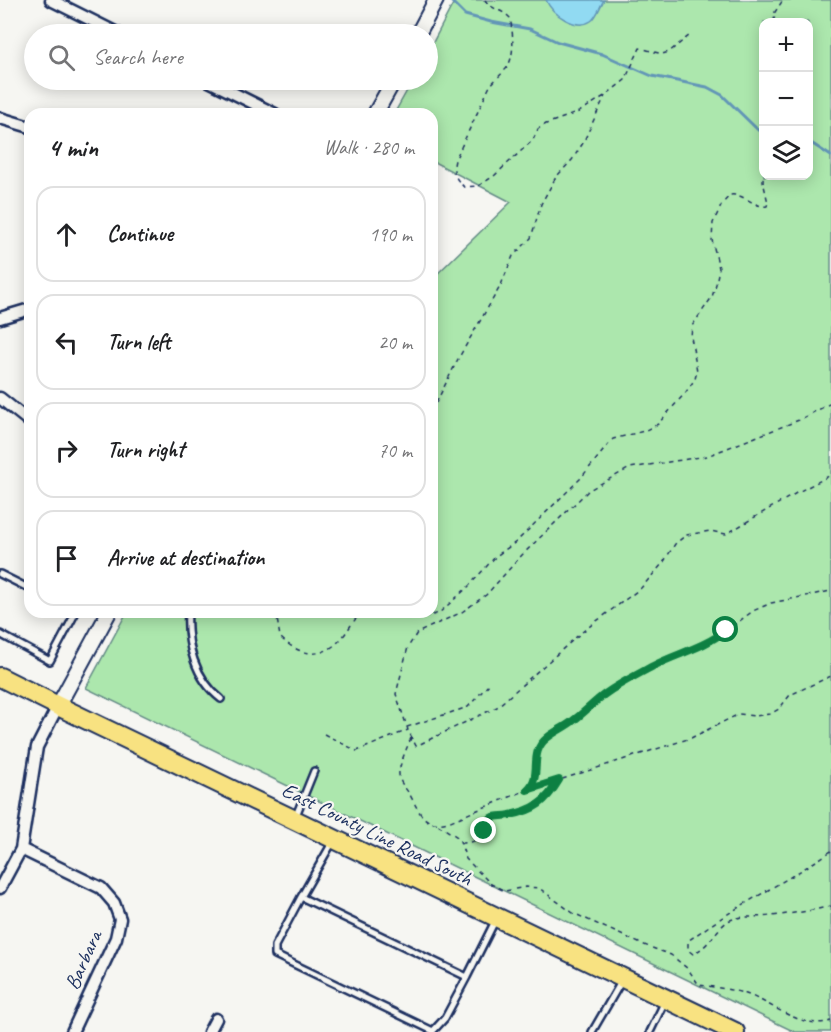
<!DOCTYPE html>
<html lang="en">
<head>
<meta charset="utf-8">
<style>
	:root { --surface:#fff; --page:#f2f2f2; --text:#202124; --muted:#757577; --line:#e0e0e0 }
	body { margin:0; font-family:Caveat,sans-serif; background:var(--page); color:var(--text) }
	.controls { position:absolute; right:18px; top:18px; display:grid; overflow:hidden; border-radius:12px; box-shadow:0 3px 15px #0003 }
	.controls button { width:54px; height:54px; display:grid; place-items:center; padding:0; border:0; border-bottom:2px solid var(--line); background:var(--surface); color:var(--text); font:30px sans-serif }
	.stop { position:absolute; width:18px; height:18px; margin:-14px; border:4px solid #0b8043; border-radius:50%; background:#fff }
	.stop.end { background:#0b8043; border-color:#fff; box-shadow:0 2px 6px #0008 }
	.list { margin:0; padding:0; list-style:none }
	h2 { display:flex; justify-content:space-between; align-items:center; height:78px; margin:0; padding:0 24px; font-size:26px }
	h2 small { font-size:20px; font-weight:400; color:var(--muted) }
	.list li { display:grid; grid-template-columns:39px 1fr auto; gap:18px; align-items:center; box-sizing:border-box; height:96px; margin:0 12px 12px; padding:0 12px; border:2px solid var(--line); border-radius:18px }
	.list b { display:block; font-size:22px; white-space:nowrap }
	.list em { font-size:20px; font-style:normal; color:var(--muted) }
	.icon { flex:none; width:33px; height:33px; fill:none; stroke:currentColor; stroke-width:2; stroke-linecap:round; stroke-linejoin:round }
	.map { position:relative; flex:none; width:831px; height:1032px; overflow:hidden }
	.search { position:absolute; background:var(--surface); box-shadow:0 3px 15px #0003; left:24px; top:24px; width:414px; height:66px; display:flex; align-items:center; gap:15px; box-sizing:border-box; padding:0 21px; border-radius:33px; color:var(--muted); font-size:22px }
	.panel { position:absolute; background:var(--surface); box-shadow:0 3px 15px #0003; left:24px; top:108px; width:414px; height:510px; border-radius:18px }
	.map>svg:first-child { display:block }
	.green { fill:#ace7ad; stroke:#648b86; stroke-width:1.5; fill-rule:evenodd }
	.water { fill:#91daf2; stroke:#6296b7; stroke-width:1.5 }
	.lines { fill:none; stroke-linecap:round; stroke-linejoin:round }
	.stream { stroke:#6296b7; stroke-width:3 }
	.service-casing { stroke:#1b2f5e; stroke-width:10 }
	.minor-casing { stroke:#1b2f5e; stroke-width:15 }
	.tertiary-casing { stroke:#1b2f5e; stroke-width:18 }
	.primary-casing { stroke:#1b2f5e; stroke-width:22 }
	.path { stroke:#1b2f5e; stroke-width:1.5; stroke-dasharray:4.5 4.5; stroke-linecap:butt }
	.service { stroke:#f6f6f2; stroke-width:5 }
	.minor { stroke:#f6f6f2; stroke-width:10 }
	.tertiary { stroke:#f6f6f2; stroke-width:14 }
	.primary { stroke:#f8e281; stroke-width:18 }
	.route { stroke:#0b8043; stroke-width:8 }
	.labels { text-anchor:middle; stroke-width:4.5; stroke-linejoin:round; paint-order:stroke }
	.street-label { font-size:21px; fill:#1b2f5e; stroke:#f6f6f2 }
</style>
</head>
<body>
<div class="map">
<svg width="831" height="1032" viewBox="0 0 831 1032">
	<rect width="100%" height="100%" fill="#f6f6f2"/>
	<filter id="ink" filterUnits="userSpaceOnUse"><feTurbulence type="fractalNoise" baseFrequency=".0167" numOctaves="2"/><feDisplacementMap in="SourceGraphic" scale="12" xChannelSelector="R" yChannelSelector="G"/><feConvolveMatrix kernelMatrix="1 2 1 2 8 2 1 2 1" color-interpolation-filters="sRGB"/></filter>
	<g filter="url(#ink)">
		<path class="green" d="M455,0H831V1032H795L86,688L127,612H432V279L511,202L432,161V114H394L413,80H428V52ZM764,22H808V176H764Z"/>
		<path class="water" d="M546,0H604C600,6 597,17 591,21C576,31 552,14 546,0Z"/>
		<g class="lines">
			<path class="stream" d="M450,0L465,15L491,22L530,29L558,42L602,54L652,76L707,87L722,95L758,130L764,132
				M808,141L831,156"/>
			<defs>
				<path id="service" d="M0,574L30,589
					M188,612C186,644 195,679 221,699
					M0,634L50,661L76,612
					M295,818L314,771
					M332,843L301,897L467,977L495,921
					M301,897L275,946V955L433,1031L445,1018L467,977
					M592,1032L621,982
					M650,1032L665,1001"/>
				<path id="minor" d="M51,0L119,34
					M207,80L275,114
					M0,118L30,127
					M0,318L30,309
					M0,398L30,422
					M21,849L101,888L114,903L120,919L116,938L72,1032
					M0,888L21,849L37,747L58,706
					M209,1032L216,1019"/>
				<path id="tertiary" d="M418,34L436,0
					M375,114L394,80
					M58,706L109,612"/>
				<path id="primary" d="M0,677L58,706L735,1032"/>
			</defs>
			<use href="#service" class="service-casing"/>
			<use href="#minor" class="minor-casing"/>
			<use href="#tertiary" class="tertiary-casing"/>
			<use href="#primary" class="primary-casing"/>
			<path class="path" d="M485,0C491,10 502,9 510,18C513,32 516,58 505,70C499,77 494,80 489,88L455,160C452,173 455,178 464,187L478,186L494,176L533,140L538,129L546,124L579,112L606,95L625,80L640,48L662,54L669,52L690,35
				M774,22L775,12L783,0
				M831,403L799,420L707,456L630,468L589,490L522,555L486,595L462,612L417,633L408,647L396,694L408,730L416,746L497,707L582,632L641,588L663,563L675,544L686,535L710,531L726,534L798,492L831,475
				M432,411L458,359L501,285L513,256L531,238L541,204L556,177L572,160L583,143L605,96
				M276,612L280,637C297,654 320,661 339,641C348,632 353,619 363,612
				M397,612L429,616L439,613L468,587L496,556L516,542L580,479L613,439L644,431L658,424L686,392L695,379L697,371L691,337L692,326L712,297L716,284L719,268L712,240L713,223L722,204L730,195C744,193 754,208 767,206L768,203L763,181L764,156
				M407,727L468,707L490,683
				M324,734L357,751L408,730
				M411,738C408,745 398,768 399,774C399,783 406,788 410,795C420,813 424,828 448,822L527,790L533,785L536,775L535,755L540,745L547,738L575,719L607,692L668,659L696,649L715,639L753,611L771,603L831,591
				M528,790L691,738L739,714L755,716L770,714L779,709L790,695L831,676
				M438,825L459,838L466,859L491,884L505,891L526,887L539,888L573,913L639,943L671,955L688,969L699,985C714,987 731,989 746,994C773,1003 800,1030 831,1021
				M461,843C490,842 478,829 491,818C496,814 504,817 510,815C534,810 546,802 558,781
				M831,851C785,883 733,907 688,941V950L693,954C711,945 714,931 728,921C739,915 757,918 770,916C790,914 811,911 831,906"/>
			<use href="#service" class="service"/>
			<use href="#minor" class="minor"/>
			<use href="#tertiary" class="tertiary"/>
			<use href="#primary" class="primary"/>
		</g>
	</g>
	<g class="lines" filter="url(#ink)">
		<path class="route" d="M484,831L491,818C498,815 504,817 510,815C535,810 546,802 559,780L527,790C544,775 527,754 547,738C555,731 566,727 574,720C585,712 594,702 605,694C620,683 637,675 653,666C678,653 704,648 726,630"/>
	</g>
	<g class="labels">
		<g class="street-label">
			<text transform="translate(377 834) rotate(26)" y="7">East County Line Road South</text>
			<text transform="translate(83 960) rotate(-66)" y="7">Barbara</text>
		</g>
	</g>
</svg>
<div class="controls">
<button>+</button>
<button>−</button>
<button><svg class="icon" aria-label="layers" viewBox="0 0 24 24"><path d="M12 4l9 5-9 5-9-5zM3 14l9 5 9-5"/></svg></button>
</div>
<div class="stop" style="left:726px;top:630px"></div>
<div class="stop end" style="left:484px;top:831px"></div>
<div class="search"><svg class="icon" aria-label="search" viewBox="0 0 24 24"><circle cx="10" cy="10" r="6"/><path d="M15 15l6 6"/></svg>Search here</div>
<section class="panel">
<h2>4 min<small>Walk · 280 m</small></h2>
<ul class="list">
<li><svg class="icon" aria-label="ahead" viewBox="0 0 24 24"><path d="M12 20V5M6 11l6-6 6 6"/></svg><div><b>Continue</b></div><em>190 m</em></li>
<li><svg class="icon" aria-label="left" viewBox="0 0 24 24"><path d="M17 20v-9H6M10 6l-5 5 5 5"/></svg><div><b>Turn left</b></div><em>20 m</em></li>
<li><svg class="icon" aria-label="right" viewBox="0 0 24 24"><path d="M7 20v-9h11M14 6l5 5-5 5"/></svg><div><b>Turn right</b></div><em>70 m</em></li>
<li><svg class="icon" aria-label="arrive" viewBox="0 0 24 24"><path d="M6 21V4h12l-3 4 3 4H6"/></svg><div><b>Arrive at destination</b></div></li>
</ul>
</section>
</div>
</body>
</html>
